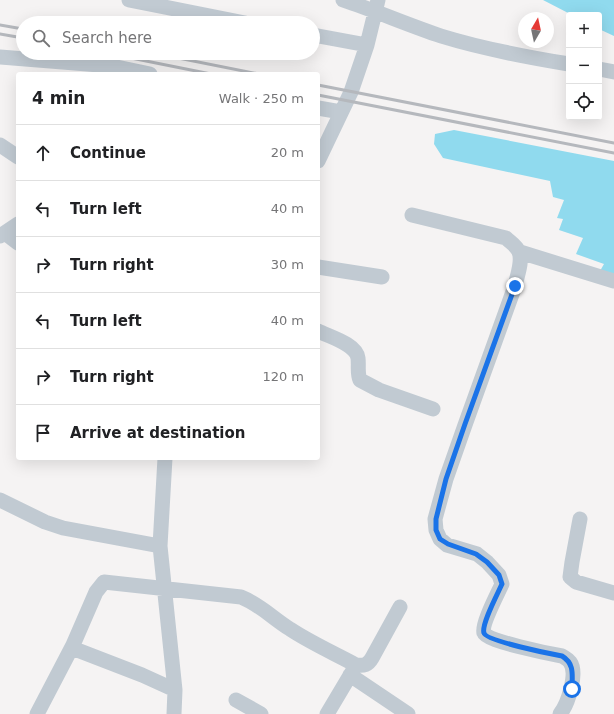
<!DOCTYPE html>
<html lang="en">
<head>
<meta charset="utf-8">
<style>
	:root { --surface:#fff; --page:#f6f6f6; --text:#202124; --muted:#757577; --line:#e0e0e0 }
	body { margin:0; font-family:"DejaVu Sans",sans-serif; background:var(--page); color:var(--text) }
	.controls { position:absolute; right:12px; top:12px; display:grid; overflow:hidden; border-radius:4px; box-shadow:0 4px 16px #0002 }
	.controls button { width:36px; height:36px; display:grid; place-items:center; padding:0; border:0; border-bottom:1px solid var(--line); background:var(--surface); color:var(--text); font:20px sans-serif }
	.compass { position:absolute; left:518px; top:12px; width:36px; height:36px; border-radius:50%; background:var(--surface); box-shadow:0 4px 16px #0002; rotate:9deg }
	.stop { position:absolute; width:12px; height:12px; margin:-9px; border:3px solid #1a73e8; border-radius:50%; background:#fff }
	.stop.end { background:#1a73e8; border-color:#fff; box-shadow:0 1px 4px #0008 }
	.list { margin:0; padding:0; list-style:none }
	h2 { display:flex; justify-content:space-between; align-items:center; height:52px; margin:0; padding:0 16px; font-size:17px }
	h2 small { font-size:13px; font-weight:400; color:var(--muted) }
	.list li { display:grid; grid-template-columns:26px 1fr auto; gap:12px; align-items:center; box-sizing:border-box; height:56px; padding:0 16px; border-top:1px solid var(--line) }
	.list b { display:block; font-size:15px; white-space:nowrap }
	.list em { font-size:13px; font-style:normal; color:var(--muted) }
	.icon { flex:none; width:22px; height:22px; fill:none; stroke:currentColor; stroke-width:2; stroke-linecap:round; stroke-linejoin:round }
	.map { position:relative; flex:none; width:614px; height:714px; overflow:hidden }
	.search { position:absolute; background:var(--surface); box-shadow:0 4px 16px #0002; left:16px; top:16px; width:304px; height:44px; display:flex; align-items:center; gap:10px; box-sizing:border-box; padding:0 14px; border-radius:22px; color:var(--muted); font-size:15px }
	.panel { position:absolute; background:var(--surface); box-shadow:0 4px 16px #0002; left:16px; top:72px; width:304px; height:388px; border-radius:4px }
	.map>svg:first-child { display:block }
	.water { fill:#90daee }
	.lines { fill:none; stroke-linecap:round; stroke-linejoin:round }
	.minor { stroke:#c1cad2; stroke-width:15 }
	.rail { stroke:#b5b8bd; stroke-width:3 }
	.route { stroke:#1a73e8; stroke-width:5 }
</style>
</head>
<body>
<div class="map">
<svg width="614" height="714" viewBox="0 0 614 714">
	<rect width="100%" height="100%" fill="#f5f3f3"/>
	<path class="water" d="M543,0H614V36L599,29V15H572Z
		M454,130L614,161V275L600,271L604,264L576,254L583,238L559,230L563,219L557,218L564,200L553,197L550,181L443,158L434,144L435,134Z"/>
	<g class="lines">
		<path class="minor" d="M129,0L245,23
			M343,0C376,11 408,25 441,36C483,49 526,57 569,64
			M313,35L367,45
			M0,57L112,66L150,74
			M599,69L614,72
			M318,108L341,112
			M0,145L18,157
			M318,161L351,92L367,45L378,0
			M412,215L506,238C510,242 517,246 519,252C523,261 517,276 515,286L465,425L446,479L435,519L436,530L440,539L447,545L477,554L487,562L499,575L502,584C498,593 481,625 484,633C486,641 551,654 562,656C565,658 568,659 570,662C578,673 568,704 560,714
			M5,233L18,243
			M0,236L18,224
			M520,252L614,281
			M318,267L382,277
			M318,331C330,337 356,344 358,358C359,366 357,373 360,380L379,390L433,409
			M165,458L160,546L175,690L174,714
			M0,500L45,522L63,528L160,546
			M580,519L572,562L570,577L576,582L614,593
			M72,648L142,675L175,690
			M350,675L408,714
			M236,700L261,714
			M37,714L73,645L96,592L104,582L241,597C259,604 274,619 290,629C311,643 334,653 356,665C364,666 368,665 372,658L400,607
			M327,714L355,667"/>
		<path class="rail" d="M0,25L23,29
			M0,34L23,38
			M106,53L211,74
			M153,53L259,74
			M318,85L614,143
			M318,95L614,153"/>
	</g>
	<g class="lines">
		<path class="route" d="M515,286L465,424L446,479L436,519V530L440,539L448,544L476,554L487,562L499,575L502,584C498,593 481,625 484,633C486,641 551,654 562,656C575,664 572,675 572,689"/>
	</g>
</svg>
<div class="controls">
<button>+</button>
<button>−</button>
<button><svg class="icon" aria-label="locate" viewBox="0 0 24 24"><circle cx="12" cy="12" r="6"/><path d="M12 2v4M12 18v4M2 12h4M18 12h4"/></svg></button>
</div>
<svg class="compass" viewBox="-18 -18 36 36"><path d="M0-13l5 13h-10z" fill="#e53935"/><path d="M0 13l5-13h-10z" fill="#757577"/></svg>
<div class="stop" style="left:572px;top:689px"></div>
<div class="stop end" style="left:515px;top:286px"></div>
<div class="search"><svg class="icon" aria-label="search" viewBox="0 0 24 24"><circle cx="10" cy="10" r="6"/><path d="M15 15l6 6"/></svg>Search here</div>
<section class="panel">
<h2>4 min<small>Walk · 250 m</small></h2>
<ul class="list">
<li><svg class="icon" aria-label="ahead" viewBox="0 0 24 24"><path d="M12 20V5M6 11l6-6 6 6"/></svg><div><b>Continue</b></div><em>20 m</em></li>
<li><svg class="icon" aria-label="left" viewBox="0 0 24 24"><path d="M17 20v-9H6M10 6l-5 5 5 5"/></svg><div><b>Turn left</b></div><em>40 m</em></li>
<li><svg class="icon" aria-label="right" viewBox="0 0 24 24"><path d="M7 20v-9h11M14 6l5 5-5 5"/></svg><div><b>Turn right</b></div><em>30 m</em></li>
<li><svg class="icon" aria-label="left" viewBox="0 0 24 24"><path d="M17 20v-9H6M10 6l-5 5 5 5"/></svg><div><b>Turn left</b></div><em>40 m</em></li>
<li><svg class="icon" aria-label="right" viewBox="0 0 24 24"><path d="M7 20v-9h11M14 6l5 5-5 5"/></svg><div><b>Turn right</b></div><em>120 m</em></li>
<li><svg class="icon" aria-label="arrive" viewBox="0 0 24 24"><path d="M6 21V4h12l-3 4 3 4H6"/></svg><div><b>Arrive at destination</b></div></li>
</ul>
</section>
</div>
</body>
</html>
